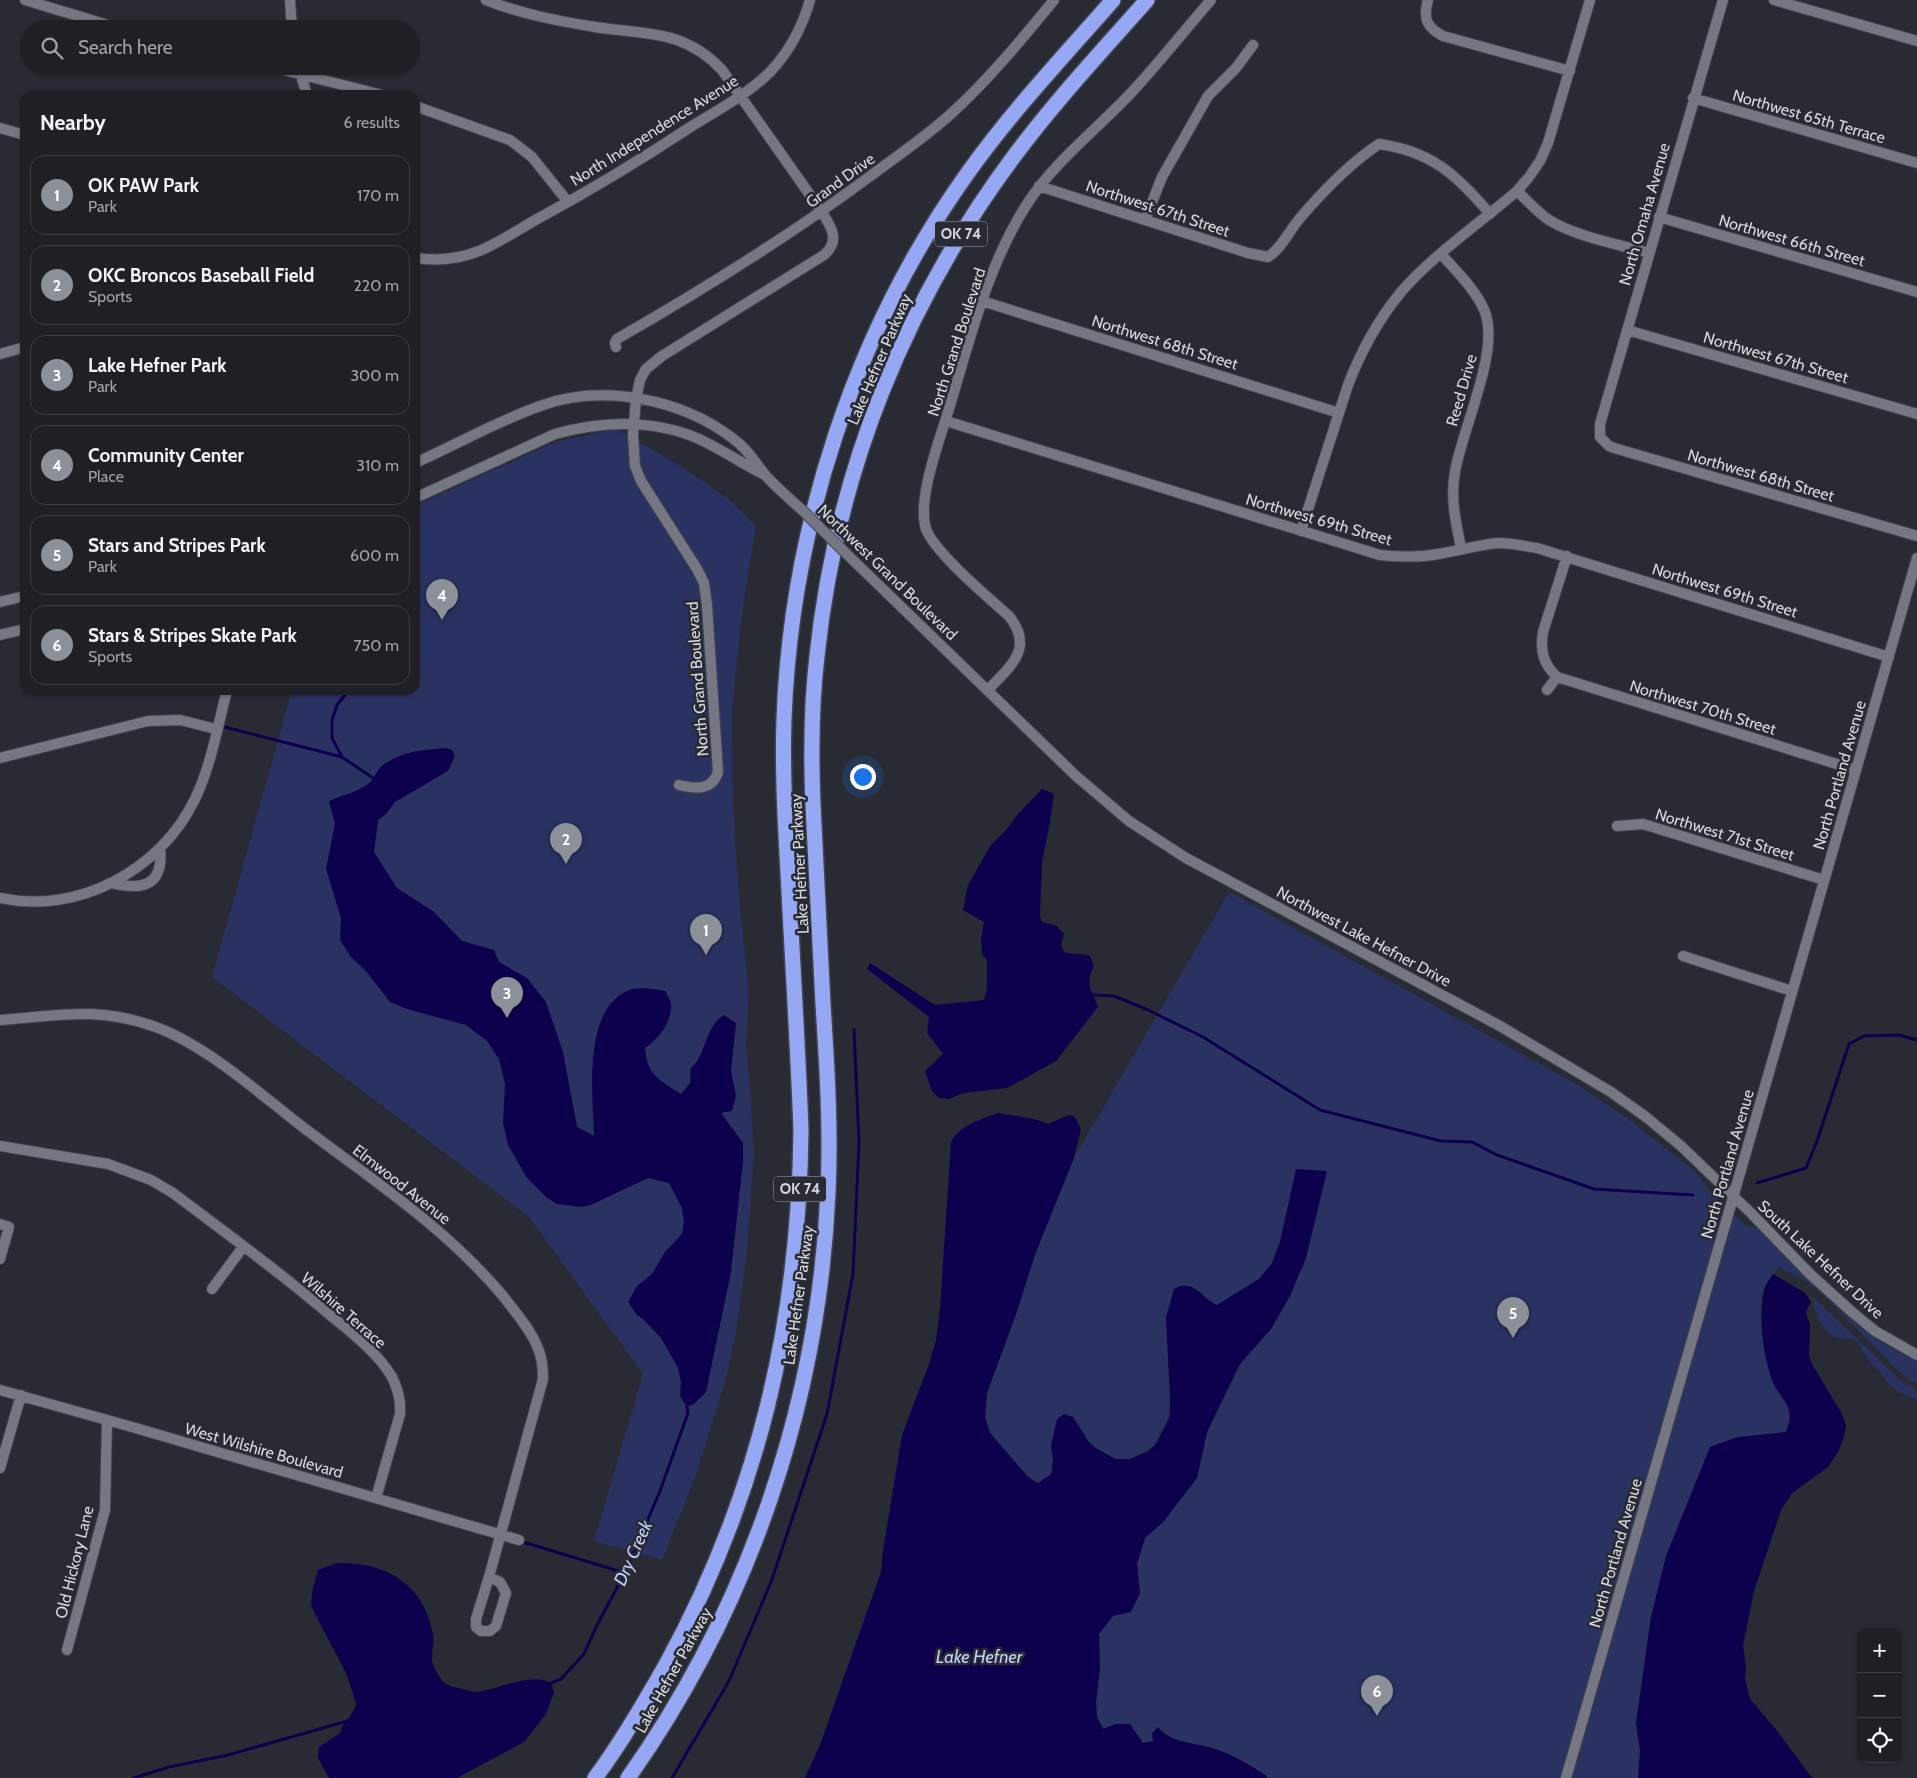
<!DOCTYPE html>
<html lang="en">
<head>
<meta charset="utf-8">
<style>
	:root { --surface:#1e2026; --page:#26282e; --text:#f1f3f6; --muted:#a1a3a7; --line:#3c3e43; --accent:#8c9099 }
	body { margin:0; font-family:Cabin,sans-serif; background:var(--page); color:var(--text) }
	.controls { position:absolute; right:15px; bottom:15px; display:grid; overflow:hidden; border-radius:10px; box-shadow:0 1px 4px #0004 }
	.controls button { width:45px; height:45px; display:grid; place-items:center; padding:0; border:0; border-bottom:1px solid var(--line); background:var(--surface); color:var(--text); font:25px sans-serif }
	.you { position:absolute; left:862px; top:776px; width:18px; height:18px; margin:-12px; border:4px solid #fff; border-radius:50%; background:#1a73e8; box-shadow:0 0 0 8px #1a73e833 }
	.badge { display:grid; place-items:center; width:32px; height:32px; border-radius:50%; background:var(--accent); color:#fff; font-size:16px; font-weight:700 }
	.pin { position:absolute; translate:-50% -41px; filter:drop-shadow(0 1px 2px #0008) }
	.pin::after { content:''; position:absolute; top:26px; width:18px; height:15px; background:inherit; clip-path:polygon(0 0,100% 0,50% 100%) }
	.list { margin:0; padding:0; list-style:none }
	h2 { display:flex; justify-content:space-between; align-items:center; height:65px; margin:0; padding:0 20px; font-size:21px }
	h2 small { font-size:16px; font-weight:400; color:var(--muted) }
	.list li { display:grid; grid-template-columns:32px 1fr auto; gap:15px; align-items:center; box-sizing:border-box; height:80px; margin:0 10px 10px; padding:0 10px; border:1px solid var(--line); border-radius:15px }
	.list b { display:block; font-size:19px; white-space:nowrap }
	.list p { margin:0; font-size:16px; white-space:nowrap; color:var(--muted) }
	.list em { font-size:16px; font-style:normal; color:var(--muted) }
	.icon { flex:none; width:28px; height:28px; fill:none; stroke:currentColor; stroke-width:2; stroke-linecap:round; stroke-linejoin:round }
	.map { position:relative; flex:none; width:1917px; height:1778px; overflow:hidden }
	.search { position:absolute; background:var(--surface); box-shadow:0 1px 4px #0004; left:20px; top:20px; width:400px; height:55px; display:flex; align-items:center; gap:12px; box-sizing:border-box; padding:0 18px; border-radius:28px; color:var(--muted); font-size:19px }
	.panel { position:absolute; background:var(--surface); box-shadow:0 1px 4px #0004; left:20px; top:90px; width:400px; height:605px; border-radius:15px }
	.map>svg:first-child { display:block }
	.green { fill:#2a3261 }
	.water { fill:#0d004d }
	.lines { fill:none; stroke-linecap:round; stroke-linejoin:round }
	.stream { stroke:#0d004d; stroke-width:3 }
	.minor-casing { stroke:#44464e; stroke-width:12 }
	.highway-casing { stroke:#44464e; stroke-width:18 }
	.minor { stroke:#757882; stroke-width:10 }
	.highway { stroke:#96a7f4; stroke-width:15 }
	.minor-bridge-casing { stroke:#44464e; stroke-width:12; stroke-linecap:butt }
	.minor-bridge { stroke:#757882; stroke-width:10 }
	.labels { text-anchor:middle; stroke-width:5; stroke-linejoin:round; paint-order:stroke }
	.shield { fill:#282b33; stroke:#a2a4ab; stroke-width:1 }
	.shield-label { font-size:15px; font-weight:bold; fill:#d7d8de }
	.street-label { font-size:16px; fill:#d7d8de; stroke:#282b33 }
	.water-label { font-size:18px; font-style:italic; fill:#c3cefa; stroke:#282b33 }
</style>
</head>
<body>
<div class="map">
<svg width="1917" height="1778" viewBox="0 0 1917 1778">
	<rect width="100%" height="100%" fill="#282b33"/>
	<path class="green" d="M616,429L679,465L726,497L756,526L742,613L732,710L733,804L739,898L749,992L746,1044L751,1101L754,1155L747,1251L736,1333L726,1378L696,1475L662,1560L594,1541L643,1374L529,1217L212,977L292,690H415V506L555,442Z
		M1229,892L1578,1085L1628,1119L1696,1172L1711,1193L1745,1225L1756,1228C1807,1274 1852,1335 1917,1361V1383L1910,1380L1894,1367L1822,1294L1807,1282L1780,1267C1774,1273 1768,1280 1764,1289C1756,1309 1765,1360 1772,1380C1777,1392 1790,1404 1791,1418C1791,1422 1787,1428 1786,1432L1738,1437L1710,1447L1666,1556L1651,1617L1636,1723L1640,1751L1638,1778H1267V1776C1251,1766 1234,1755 1215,1749C1197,1743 1169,1743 1158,1727L1153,1742L1143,1743L1116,1724L1103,1729L1097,1717L1096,1702L1100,1668L1099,1634L1113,1616L1140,1593L1137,1564L1145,1538L1164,1521L1177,1503L1203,1454L1207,1432L1240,1364L1271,1329L1315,1218L1327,1172L1296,1169L1280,1242L1272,1263L1259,1279L1217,1305C1203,1299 1199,1285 1180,1286L1166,1317L1170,1397L1169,1418L1153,1447L1130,1459H1115L1094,1447L1088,1442L1073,1417L1051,1446L1053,1459L1050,1475L1038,1483L1035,1482L1017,1466L990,1433L985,1417L987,1393L1015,1317L1036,1252L1074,1158Z
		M1813,1297L1899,1379L1917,1390V1400L1899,1392L1889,1385L1879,1371L1871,1364L1856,1340C1848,1337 1839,1340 1832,1336C1823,1332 1812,1307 1813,1297Z"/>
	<path class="water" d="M446,748L452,750L455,756L448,771L395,802L386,814L378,820L374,852L397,888L434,912L462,941L494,950L499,962L527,978L546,1002L563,1052L577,1127L594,1136C593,1096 582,1012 627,991C637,986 654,989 665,991C667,995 671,1001 671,1005C672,1023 658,1039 645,1048C647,1076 660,1080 681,1094L690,1083L691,1068C706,1056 705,1026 724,1015L736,1023L731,1071L736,1096L732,1111L721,1113L743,1143V1161L731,1272L706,1392L694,1404L687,1407L680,1396L681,1382L678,1368L661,1338L643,1319L637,1315L628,1302L637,1286L652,1274L665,1252L682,1234L684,1222L682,1208L669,1183L648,1178L591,1205L582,1207L557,1204L546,1197L527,1178L508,1145L503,1123L505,1084L499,1059L487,1041L466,1025L407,1009L390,1002L366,971L351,957L340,940L341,918L326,869L335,824L329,801C342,795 356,793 368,784C375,779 376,770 383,765C402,751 423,750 446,748Z
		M1042,789L1054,794L1050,822L1042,862L1040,916L1042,922L1057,926L1064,934L1061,945L1064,952C1072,955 1081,953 1090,956L1094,966C1084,984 1092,990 1098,1007L1056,1061L1007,1088L963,1093L949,1099L939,1098L932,1091L925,1071L943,1054L927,1033L929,1017L867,969L870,963L935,1005L984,1000L987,988V960L982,954L981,940L984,922L963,910L968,885L991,845L1007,829L1018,814Z
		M998,1113L1034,1119L1048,1124L1069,1115L1074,1116L1081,1129L1074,1158L1036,1252L1015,1317L987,1393L985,1417L990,1433L1029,1478L1038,1483L1050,1475L1052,1472L1053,1459L1051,1446L1057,1419L1064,1414L1073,1417L1089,1442L1094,1447L1115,1459H1130L1147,1452L1156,1444L1169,1418L1170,1410V1397L1166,1317L1174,1289C1195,1278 1201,1299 1217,1305L1259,1279L1272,1263L1280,1242L1296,1169L1327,1171L1306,1258L1290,1296L1271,1329L1240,1364L1207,1432L1197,1478L1164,1521L1145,1538L1137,1564L1140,1593L1131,1612L1113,1616L1099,1634L1100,1668L1096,1702L1097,1717L1103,1729L1116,1724H1130L1143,1743L1153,1741L1152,1733L1158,1727C1169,1743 1197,1743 1215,1749C1234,1755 1251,1766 1267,1776V1778H805L820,1745L881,1572L883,1551L902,1435L929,1364L936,1340L940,1309L951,1142C961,1124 980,1120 998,1113Z
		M1773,1274L1804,1292L1811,1302L1806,1312L1810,1325L1809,1356L1812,1364L1842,1414L1846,1425L1844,1437L1838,1452L1828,1467L1792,1493L1781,1510L1754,1591L1743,1645L1746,1667L1745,1679L1750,1699L1778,1732L1812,1778H1638L1640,1751L1636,1723L1651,1617L1666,1556L1710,1447L1738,1437L1786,1432C1797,1405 1781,1402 1772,1380C1763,1355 1758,1317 1764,1291C1765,1285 1769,1280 1773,1274Z
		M337,1563C386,1562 424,1584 433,1634C435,1643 431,1652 432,1661C433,1667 440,1680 445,1683C449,1687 454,1687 459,1688C465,1690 472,1692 478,1692C499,1689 532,1672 551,1683L554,1693L546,1714L524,1742L457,1778H329L318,1758L319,1747L340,1733L344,1722L349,1718L355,1708L356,1703L346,1673L312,1608L311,1602L313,1588L318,1570Z"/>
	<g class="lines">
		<path class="stream" d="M349,690L337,705L332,720V738L342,757L373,778
			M221,726L342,757
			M1094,995L1114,996L1146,1009L1203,1037L1320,1110L1441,1141L1472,1142L1497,1155L1594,1189L1693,1195
			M1757,1183L1806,1168L1817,1141L1849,1044L1864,1036L1899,1035L1917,1040
			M520,1541L625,1573
			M551,1683L561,1679L584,1654L597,1625L625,1573L660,1491L688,1413L687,1407
			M134,1778L169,1767L228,1755L344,1722
			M672,1778L729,1681L771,1582L827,1414L853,1274L859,1142L854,1030"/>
		<defs>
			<path id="minor" d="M25,0L121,29
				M290,0L292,29
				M486,0C521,14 558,21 595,27C646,35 684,29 722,70L822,212C831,227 841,240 824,255L662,356L646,369L640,380L636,399L633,435L635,466L641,481L697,569L704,583L707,605L718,772C712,791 695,789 679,785
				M1428,0C1423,18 1426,27 1443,36L1570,71
				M1723,0L1600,424V437L1609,446L1614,448L1917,536
				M1774,0L1917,41
				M268,66L382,95
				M298,66L307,95
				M1693,98L1917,163
				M415,106L510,140L532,157L568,202
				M0,128L25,135
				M1039,186L1248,253L1268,257C1282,248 1289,231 1300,218C1324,190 1349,164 1379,144C1431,151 1457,175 1490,214
				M1517,191C1527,200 1537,212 1549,220C1577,237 1618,244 1649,253
				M1659,217L1917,292
				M1145,220L1162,177L1208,96L1236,68L1253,45
				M1441,254C1457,272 1476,290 1485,312C1500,352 1462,429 1455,472C1450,498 1456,523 1461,548
				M415,258C436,261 459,259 479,251C499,243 519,229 539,218C591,190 642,159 692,126C718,110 748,94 770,72C790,51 802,28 810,0
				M982,301L1339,413
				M1627,330L1917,414
				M616,347L615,343L617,339C704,289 788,237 869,177C897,156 927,136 953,112C990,78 1022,39 1054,0
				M0,354L25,347
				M946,421L1380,555C1399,557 1418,558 1438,554C1458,551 1477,545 1498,543C1511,543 1524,546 1537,548L1889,657
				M415,463C458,444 499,420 543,405C604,384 680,399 731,437C749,450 753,460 766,476C777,488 790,499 802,510
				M415,498L555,434C602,421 654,419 699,439C721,449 741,463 763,474
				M1301,531L1348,385C1361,351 1378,320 1401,292C1433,255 1480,223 1517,191L1529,177L1540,161L1548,143L1590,0
				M858,565L1076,776L1129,821L1186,858L1500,1026L1611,1092L1646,1117L1681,1146L1751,1213L1810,1274L1852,1312L1875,1331L1917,1355
				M0,602L25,596
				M0,635L25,629
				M1557,677C1543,664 1540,650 1543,632L1567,556
				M988,690C1010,666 1035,649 1009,616C988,597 935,553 926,529C917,500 938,445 947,415C969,344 986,268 1027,204C1055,161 1095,131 1130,94C1158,64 1184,31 1211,0
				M1547,690L1557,677L1856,770
				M0,758L148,721L180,720L216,729
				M1617,826L1643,824L1824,880
				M112,883C143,891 164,885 160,848
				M0,898C78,915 161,870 195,799C211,766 218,725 227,690
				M1683,956L1792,991
				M0,1020C59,1016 94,1006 153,1026C205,1044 260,1094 304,1128C373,1180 447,1229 503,1296C515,1312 529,1327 537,1346C542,1356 543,1368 543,1379L489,1577L476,1619V1627L481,1631H490L496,1626L506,1593L500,1582L489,1577
				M0,1146L108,1164L151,1180L173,1193C226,1233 280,1272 330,1315C351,1332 379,1354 392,1377C398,1389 401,1401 400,1414L376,1498
				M0,1224L9,1227L0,1259
				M212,1289L243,1247
				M0,1390L132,1427L519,1540
				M0,1468L21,1395
				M67,1650L105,1510L107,1421
				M1566,1778L1917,558"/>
			<path id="highway" d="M595,1778C622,1742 645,1702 667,1663C759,1494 799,1321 801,1130C798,1050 793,970 789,891C786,834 782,776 784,719C791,527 855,331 967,174C1011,112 1063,57 1113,0
				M628,1778C749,1607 819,1402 828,1192C831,1129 827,1067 823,1004C820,938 816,871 813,805C811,756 811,706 817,656C836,473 905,302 1015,155C1056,100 1102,51 1147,0"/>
		</defs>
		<use href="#minor" class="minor-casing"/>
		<use href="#highway" class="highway-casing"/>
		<use href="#minor" class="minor"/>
		<use href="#highway" class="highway"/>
		<defs>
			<path id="minor-bridge" d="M802,510L858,565"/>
		</defs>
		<use href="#minor-bridge" class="minor-bridge-casing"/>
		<use href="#minor-bridge" class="minor-bridge"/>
	</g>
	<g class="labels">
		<g class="shield">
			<rect x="935" y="221.5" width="52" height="25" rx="4"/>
			<rect x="774" y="1176.5" width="52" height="25" rx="4"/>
		</g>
		<g class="shield-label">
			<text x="961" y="239">OK 74</text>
			<text x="800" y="1194">OK 74</text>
		</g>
		<g class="street-label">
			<text transform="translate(1809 116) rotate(16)" y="6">Northwest 65th Terrace</text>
			<text transform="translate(654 130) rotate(-32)" y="6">North Independence Avenue</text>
			<text transform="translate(840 180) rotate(-36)" y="6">Grand Drive</text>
			<text transform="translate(1158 208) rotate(18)" y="6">Northwest 67th Street</text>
			<text transform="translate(1644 214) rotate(-74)" y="6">North Omaha Avenue</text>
			<text transform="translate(1792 240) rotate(16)" y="6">Northwest 66th Street</text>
			<text transform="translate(956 342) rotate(-72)" y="6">North Grand Boulevard</text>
			<text transform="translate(1165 342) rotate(17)" y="6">Northwest 68th Street</text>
			<text transform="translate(1776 357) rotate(16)" y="6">Northwest 67th Street</text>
			<text transform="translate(879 359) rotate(-67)" y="6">Lake Hefner Parkway</text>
			<text transform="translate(1461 390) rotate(-74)" y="6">Reed Drive</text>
			<text transform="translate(1761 475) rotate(16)" y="6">Northwest 68th Street</text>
			<text transform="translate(1319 519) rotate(16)" y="6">Northwest 69th Street</text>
			<text transform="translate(888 572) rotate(44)" y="6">Northwest Grand Boulevard</text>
			<text transform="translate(1725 590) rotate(17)" y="6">Northwest 69th Street</text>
			<text transform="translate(697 679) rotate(-94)" y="6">North Grand Boulevard</text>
			<text transform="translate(1703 707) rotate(17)" y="6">Northwest 70th Street</text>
			<text transform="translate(1839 775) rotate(-74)" y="6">North Portland Avenue</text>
			<text transform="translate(1725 834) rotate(17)" y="6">Northwest 71st Street</text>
			<text transform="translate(799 864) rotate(-93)" y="6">Lake Hefner Parkway</text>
			<text transform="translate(1364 936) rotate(28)" y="6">Northwest Lake Hefner Drive</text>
			<text transform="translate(1727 1164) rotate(-74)" y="6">North Portland Avenue</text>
			<text transform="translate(402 1184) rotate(38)" y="6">Elmwood Avenue</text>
			<text transform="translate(1821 1259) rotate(43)" y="6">South Lake Hefner Drive</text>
			<text transform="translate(798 1295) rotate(-82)" y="6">Lake Hefner Parkway</text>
			<text transform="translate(344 1310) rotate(41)" y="6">Wilshire Terrace</text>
			<text transform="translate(264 1450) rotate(16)" y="6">West Wilshire Boulevard</text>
			<text transform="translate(1615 1553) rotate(-74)" y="6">North Portland Avenue</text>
			<text transform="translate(74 1562) rotate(-76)" y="6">Old Hickory Lane</text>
			<text transform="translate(673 1670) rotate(-61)" y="6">Lake Hefner Parkway</text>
		</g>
		<g class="water-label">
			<text transform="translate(633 1553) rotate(-66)" y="6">Dry Creek</text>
			<text x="979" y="1663">Lake Hefner</text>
		</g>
	</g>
</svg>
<div class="controls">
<button>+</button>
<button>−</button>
<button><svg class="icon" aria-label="locate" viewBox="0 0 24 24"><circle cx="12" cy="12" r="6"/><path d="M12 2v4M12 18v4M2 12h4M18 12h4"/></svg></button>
</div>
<div class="you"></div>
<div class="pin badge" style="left:706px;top:955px">1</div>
<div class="pin badge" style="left:566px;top:864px">2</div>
<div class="pin badge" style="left:507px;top:1018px">3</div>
<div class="pin badge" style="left:442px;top:620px">4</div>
<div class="pin badge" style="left:1513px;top:1338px">5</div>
<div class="pin badge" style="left:1377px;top:1716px">6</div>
<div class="search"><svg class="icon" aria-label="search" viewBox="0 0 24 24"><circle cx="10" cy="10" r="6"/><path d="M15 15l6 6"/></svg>Search here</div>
<section class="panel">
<h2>Nearby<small>6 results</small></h2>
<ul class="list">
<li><span class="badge">1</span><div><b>OK PAW Park</b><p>Park</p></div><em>170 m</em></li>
<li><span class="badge">2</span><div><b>OKC Broncos Baseball Field</b><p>Sports</p></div><em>220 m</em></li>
<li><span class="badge">3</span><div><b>Lake Hefner Park</b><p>Park</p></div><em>300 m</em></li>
<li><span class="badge">4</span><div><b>Community Center</b><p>Place</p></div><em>310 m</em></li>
<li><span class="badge">5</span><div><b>Stars and Stripes Park</b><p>Park</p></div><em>600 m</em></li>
<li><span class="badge">6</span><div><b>Stars &amp; Stripes Skate Park</b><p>Sports</p></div><em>750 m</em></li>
</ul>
</section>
</div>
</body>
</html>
